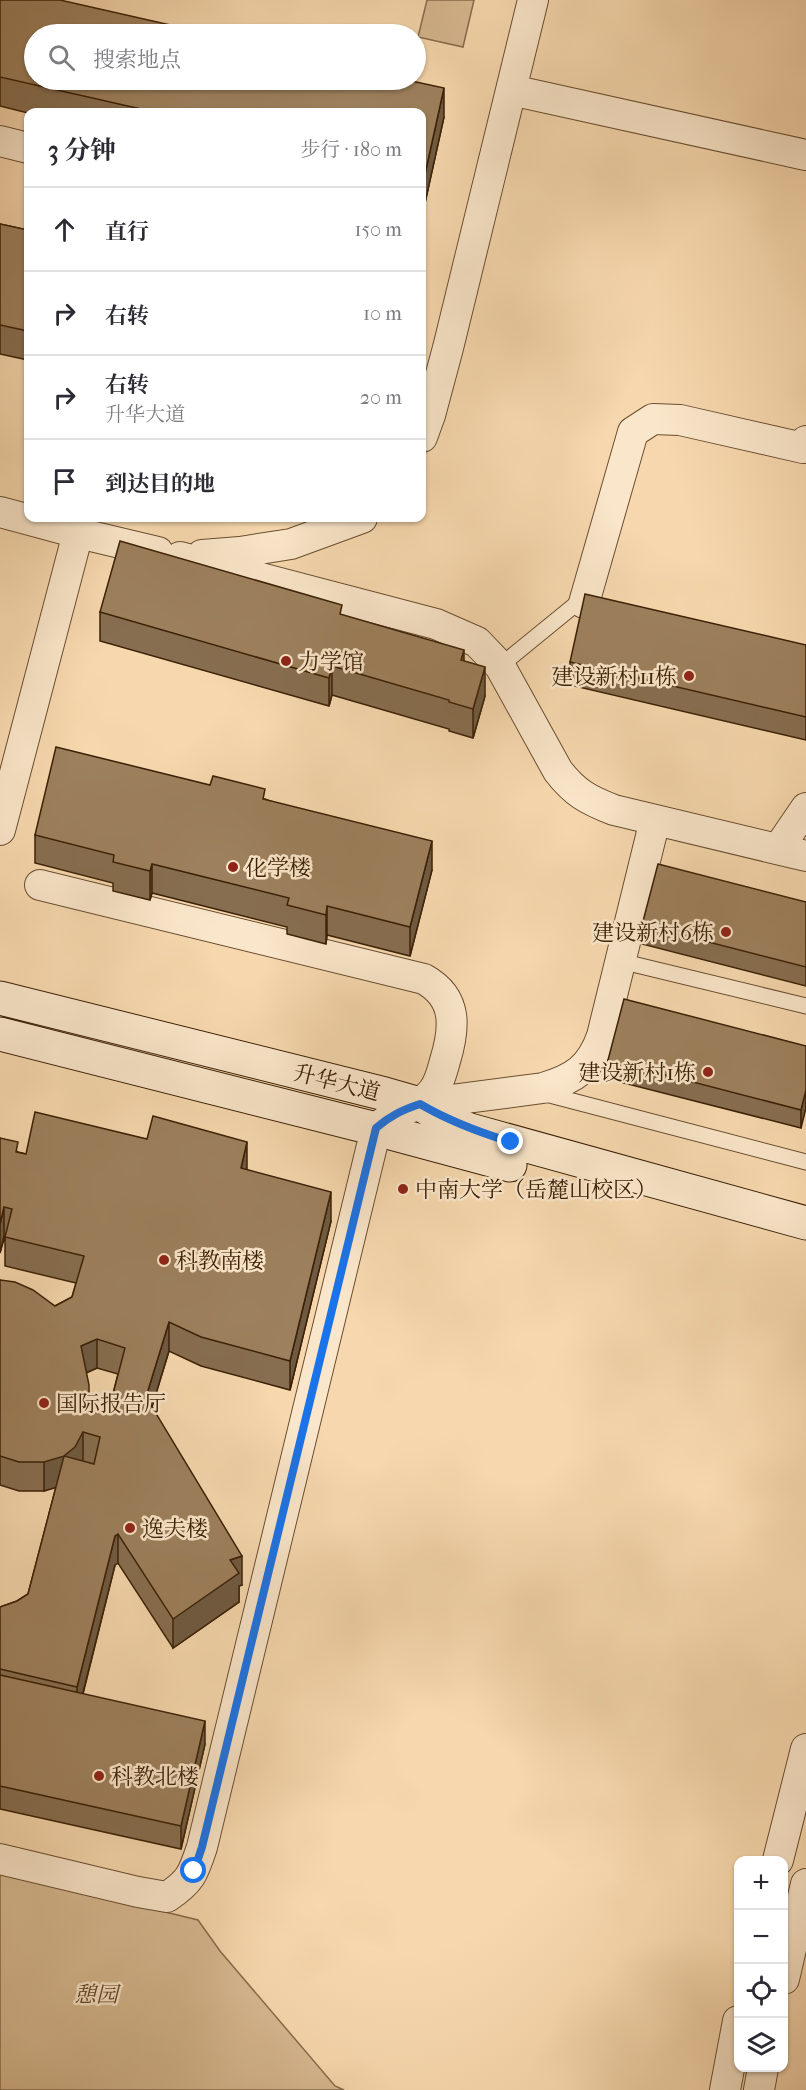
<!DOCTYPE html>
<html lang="zh">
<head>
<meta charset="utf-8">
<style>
	:root { --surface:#fff; --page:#f7f7f7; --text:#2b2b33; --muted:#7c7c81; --line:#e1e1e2 }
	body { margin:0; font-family:"IM FELL French Canon","Noto Serif SC",serif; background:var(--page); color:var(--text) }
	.controls { position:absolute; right:18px; bottom:18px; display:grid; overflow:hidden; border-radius:12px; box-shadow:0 2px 4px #0004 }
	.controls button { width:54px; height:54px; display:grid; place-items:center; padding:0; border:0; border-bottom:2px solid var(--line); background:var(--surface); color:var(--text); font:30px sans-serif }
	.stop { position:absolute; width:18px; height:18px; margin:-14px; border:4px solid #1a73e8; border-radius:50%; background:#fff }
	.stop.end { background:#1a73e8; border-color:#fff; box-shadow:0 2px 6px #0008 }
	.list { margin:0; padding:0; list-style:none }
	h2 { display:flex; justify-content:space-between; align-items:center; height:78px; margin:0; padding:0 24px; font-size:26px }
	h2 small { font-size:20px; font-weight:400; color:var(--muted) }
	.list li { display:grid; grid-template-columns:39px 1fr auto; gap:18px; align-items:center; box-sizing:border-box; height:84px; padding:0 24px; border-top:2px solid var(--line) }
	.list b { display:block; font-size:22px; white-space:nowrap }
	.list p { margin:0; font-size:20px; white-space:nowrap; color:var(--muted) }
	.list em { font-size:20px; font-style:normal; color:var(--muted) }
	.icon { flex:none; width:33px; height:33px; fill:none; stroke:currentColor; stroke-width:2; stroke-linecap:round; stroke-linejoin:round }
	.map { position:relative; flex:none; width:806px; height:2090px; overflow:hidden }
	.search { position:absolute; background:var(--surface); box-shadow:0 2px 4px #0004; left:24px; top:24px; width:402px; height:66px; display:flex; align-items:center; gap:15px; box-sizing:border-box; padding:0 21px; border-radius:33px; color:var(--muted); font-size:22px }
	.panel { position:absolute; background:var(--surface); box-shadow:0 2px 4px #0004; left:24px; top:108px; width:402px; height:414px; border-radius:12px }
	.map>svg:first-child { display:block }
	.green { fill:#d7b991; stroke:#896c4c; stroke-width:1.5 }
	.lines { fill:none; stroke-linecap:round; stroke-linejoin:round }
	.lane-casing { stroke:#6a4e30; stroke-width:17 }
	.street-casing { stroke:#6a4e30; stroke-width:32 }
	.secondary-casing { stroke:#3b2006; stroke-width:35 }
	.lane { stroke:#fae6ca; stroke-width:15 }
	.street { stroke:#fae6ca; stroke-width:30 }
	.secondary { stroke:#fae6ca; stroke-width:33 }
	.wall { fill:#876e50; stroke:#3b2006; stroke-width:1.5; fill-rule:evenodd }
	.shaded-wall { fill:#6e5a41; stroke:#3b2006; stroke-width:1.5 }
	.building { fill:#9d805d; stroke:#3b2006; stroke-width:1.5; fill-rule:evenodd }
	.route { stroke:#1a73e8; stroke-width:8 }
	.poi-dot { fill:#8f2418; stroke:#fae6ca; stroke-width:2 }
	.labels { text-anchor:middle; stroke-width:5; stroke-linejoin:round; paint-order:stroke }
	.poi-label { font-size:22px; fill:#3b2006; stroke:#fae6ca; text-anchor:start }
	.street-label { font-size:22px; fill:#3b2006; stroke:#fae6ca }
	.park-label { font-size:22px; font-style:italic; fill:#624629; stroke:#fae6ca }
</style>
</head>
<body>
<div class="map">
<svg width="806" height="2090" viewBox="0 0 806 2090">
	<rect width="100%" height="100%" fill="#f7d8ae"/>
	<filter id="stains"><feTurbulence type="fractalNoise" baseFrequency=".00333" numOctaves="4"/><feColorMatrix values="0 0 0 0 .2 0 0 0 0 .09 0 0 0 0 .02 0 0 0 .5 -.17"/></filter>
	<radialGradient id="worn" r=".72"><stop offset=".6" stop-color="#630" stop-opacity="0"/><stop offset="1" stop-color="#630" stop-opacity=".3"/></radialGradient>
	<path class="green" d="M427,0H474L463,47L418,37Z
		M0,1872L198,1920L220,1951L335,2086L344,2090H0Z"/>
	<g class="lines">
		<defs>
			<path id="lane" d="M500,666L576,604L589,603
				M620,961L806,1006
				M542,1093L806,1162"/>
			<path id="street" d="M511,90L806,155
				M0,141L28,148
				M422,437L430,415L448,348L533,0
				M0,512L78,533
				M202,555L240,552L291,544L362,518
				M180,557L436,624L477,642L500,666L558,771C575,793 588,800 614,810L806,856
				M584,603L633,432L653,419L680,420L803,448L806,441
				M0,830L78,533L158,552
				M778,849L806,808
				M40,885L424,979C458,998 455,1028 445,1061C442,1071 440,1082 433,1091C429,1096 424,1100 420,1104
				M0,1859L138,1892L167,1897C191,1881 193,1874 202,1847L376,1129C390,1116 402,1110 420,1104L543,1088C574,1079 591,1068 602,1036L655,820
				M778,1860L806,1749
				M784,1979L806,1884
				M725,2090L738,2021
				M759,2090L763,2068"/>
			<path id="secondary" d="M0,998L385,1094L420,1104L445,1119L470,1130L806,1223
				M0,1034L376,1129L510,1165"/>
		</defs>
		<use href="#lane" class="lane-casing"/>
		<use href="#street" class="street-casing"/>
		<use href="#secondary" class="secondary-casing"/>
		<use href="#lane" class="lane"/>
		<use href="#street" class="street"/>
		<use href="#secondary" class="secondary"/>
	</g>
	<path class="wall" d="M0,0L444,117L425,203H422V112L28,113L0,106Z
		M0,224L28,230V360L0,354Z
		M100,612L342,615L464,661L485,696L473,738L449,731V729L332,695L329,706L100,641Z
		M806,645V740L570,685V662Z
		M265,799L432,870L410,956L327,935L326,944L287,934V927L152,893L150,900L113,891V883L35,863V835Z
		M806,902V986L642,944V925Z
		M806,1046L801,1128L608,1079V1060Z
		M0,1138L18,1152L26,1154L247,1170L331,1221L290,1390L201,1366L169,1351L152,1407L242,1585L239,1586V1602L173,1648L118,1563L115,1565L83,1694L205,1744L181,1849L0,1809V1607L17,1601L28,1594L56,1487L44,1491H19L0,1485V1280L55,1306L72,1297L76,1283L5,1266V1236L0,1253ZM97,1368L118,1374L108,1413L89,1408L86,1373Z"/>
	<path class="shaded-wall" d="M444,88V117L425,203V174Z
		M464,650V679L461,660Z
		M332,666V695L329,706V678Z
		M485,667V696L473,738V709Z
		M432,841V870L410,956V927Z
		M152,864V893L150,900V871Z
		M327,906V935L326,944V915Z
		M806,1090V1108L801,1128V1110Z
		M247,1142V1171L241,1168Z
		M331,1192V1221L290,1390V1361Z
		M4,1207V1236L0,1253V1224Z
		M169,1322V1351L146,1426V1397Z
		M97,1339V1368L81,1375V1346Z
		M83,1432V1461L64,1485L44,1491V1462Z
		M118,1534V1563L115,1565L77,1716V1687L115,1536Z
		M242,1556V1585L239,1586V1602L173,1648V1619L230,1560Z
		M205,1721V1744L181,1849V1826Z"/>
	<path class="building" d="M0,0H60L210,34H34V80H407L444,88L425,174H422V112H154L0,77Z
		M0,224L28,230V331L0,325Z
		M120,541L342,605L340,614L464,650L461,660L485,667L473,709L449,702V700L332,666L329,678L100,612Z
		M585,594L806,645V717L570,662Z
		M56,747L210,785L213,776L265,789L263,799L432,841L410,927L327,906L326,915L287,905L289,898L152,864L150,871L113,862L114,855L35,835Z
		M658,864L806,902V967L642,925Z
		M624,999L806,1046V1090L801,1110L608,1060Z
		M35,1112L147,1139L153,1116L247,1142L241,1168L331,1192L290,1361L201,1337L169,1322L146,1397L242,1556L230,1560L239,1573L173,1619L118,1534L115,1536L77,1687L0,1669V1607L17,1601L28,1594L64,1456L44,1462H19L0,1456V1280L15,1282L33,1290L55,1306L72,1297L84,1256L5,1237L12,1209L4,1207L0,1224V1138L18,1142L16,1152L26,1154ZM97,1339L125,1348L108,1413L89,1408V1385L81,1346ZM83,1432L100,1437L94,1464L64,1456L75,1447Z
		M0,1675L205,1721L181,1826L0,1786Z"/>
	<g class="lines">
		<path class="route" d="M194,1871L202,1847L376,1128C390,1116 402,1110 420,1104C449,1121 478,1132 511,1142"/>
	</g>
	<g class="poi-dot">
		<circle cx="286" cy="661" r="6"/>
		<circle cx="689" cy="676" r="6"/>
		<circle cx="233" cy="867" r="6"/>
		<circle cx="726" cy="932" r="6"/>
		<circle cx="708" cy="1072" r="6"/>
		<circle cx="403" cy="1189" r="6"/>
		<circle cx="164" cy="1260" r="6"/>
		<circle cx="44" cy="1403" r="6"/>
		<circle cx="130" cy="1528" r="6"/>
		<circle cx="99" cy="1776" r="6"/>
	</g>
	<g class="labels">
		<g class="poi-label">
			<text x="298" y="669">力学馆</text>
			<text x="677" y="684" text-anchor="end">建设新村11栋</text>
			<text x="245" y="875">化学楼</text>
			<text x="714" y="940" text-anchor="end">建设新村6栋</text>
			<text x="696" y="1080" text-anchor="end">建设新村1栋</text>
			<text x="415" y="1197">中南大学（岳麓山校区）</text>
			<text x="176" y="1268">科教南楼</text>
			<text x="56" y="1411">国际报告厅</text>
			<text x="142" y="1536">逸夫楼</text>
			<text x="111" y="1784">科教北楼</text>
		</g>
		<g class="street-label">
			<text transform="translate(337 1082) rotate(14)" y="8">升华大道</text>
		</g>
		<g class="park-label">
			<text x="96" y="2002">憩园</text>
		</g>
	</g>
	<rect width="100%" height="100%" filter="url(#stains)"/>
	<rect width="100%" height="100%" fill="url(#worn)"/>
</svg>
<div class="controls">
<button>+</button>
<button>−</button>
<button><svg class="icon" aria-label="locate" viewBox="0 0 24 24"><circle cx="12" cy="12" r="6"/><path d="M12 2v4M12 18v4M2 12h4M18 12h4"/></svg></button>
<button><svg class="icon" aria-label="layers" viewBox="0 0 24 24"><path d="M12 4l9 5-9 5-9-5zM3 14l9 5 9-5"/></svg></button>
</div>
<div class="stop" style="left:194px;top:1871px"></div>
<div class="stop end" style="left:511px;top:1142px"></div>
<div class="search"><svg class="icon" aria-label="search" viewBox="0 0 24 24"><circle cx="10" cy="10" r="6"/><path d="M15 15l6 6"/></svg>搜索地点</div>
<section class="panel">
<h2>3 分钟<small>步行 · 180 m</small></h2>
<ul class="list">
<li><svg class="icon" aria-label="ahead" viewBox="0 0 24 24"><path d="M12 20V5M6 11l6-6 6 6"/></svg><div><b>直行</b></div><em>150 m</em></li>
<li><svg class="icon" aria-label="right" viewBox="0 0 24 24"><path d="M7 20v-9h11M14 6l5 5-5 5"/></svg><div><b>右转</b></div><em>10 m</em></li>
<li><svg class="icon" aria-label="right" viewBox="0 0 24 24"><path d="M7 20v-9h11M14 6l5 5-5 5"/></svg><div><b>右转</b><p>升华大道</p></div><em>20 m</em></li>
<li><svg class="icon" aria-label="arrive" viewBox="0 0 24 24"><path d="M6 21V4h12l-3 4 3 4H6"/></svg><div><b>到达目的地</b></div></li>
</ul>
</section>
</div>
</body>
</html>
